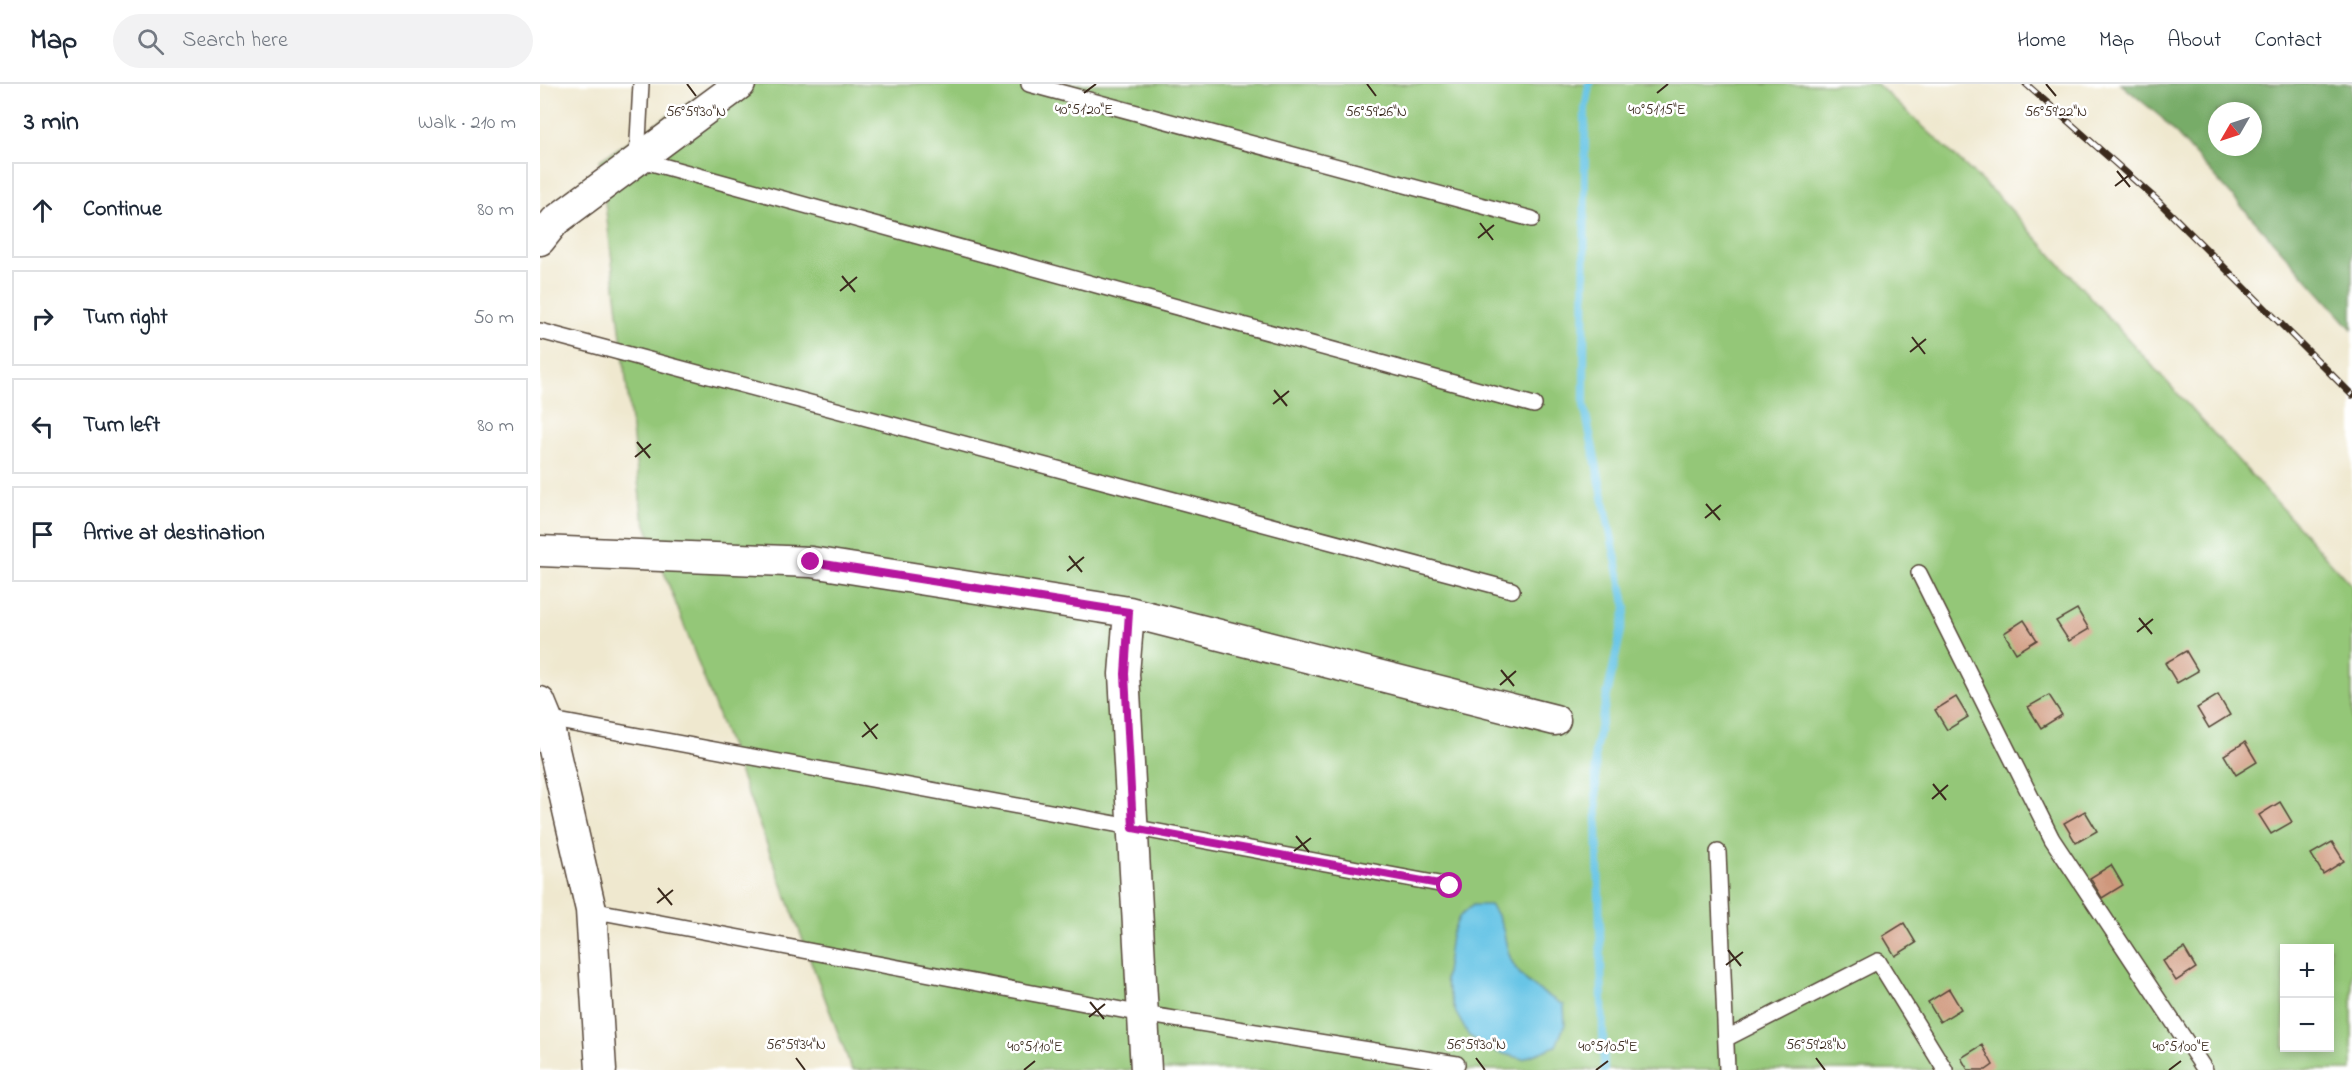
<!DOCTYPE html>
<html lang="en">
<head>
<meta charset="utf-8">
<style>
	:root { --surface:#fff; --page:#f2f2f3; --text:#1f2937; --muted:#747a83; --line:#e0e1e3 }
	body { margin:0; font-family:"Indie Flower",sans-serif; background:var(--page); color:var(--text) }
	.controls { position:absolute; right:18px; bottom:18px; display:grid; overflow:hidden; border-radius:0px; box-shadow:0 3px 9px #0003 }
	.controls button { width:54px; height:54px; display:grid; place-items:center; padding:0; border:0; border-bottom:2px solid var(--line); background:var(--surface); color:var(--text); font:30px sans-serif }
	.compass { position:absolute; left:1668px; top:18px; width:54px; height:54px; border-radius:50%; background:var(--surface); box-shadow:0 3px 9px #0003; rotate:231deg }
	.stop { position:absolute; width:18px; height:18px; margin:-14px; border:4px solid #b5179e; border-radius:50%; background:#fff }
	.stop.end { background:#b5179e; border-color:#fff; box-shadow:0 2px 6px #0008 }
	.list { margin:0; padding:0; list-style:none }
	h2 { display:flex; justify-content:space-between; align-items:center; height:78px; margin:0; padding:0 24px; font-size:26px }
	h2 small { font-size:20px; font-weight:400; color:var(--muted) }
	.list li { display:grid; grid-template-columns:39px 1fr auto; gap:18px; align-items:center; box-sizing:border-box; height:96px; margin:0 12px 12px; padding:0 12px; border:2px solid var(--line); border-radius:0px }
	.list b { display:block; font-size:22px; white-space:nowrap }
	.list em { font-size:20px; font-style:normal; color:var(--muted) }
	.icon { flex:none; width:33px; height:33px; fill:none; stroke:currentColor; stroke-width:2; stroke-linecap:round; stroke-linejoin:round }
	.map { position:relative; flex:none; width:1812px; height:986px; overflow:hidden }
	header { display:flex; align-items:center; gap:36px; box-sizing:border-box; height:84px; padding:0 30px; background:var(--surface); border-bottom:2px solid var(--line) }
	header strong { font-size:28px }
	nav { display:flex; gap:33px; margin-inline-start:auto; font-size:21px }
	.search { width:420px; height:54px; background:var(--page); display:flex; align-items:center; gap:15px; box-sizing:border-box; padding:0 21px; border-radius:33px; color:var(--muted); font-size:22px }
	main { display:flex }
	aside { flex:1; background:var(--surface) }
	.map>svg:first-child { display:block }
	.green { fill:#94c778; stroke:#68784b; stroke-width:1.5; fill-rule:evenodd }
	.forest { fill:#77ac68; stroke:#596b43; stroke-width:1.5; fill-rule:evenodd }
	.water { fill:#68c5e6; stroke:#527882; stroke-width:1.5 }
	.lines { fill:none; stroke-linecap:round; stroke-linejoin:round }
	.stream { stroke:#68c5e6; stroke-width:8 }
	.building { fill:#cf977b }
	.lane-casing { stroke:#564639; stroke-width:18 }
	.street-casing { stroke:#564639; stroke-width:33 }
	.lane { stroke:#fff; stroke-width:15 }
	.street { stroke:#fff; stroke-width:30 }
	.rail-casing { stroke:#3b2a1e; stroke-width:7 }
	.rail { stroke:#fff; stroke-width:4.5; stroke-dasharray:14; stroke-linecap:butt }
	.route { stroke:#b5179e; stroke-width:8 }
	.ticks { fill:none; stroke:#3b2a1e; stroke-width:2 }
	.ticks-label { font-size:15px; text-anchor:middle; fill:#3b2a1e; stroke:#fff; stroke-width:5; stroke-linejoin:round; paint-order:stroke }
</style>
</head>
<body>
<header>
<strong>Map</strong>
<div class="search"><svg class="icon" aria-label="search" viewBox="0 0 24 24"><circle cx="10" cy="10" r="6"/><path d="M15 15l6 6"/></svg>Search here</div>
<nav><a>Home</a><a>Map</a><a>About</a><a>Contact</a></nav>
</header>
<main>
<aside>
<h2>3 min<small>Walk · 210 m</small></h2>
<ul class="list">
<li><svg class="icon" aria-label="ahead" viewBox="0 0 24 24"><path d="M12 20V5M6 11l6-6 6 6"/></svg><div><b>Continue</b></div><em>80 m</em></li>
<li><svg class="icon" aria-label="right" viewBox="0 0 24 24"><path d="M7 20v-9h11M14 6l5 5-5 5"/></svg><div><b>Turn right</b></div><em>50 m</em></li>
<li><svg class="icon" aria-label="left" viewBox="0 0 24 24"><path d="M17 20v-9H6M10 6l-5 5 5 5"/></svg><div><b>Turn left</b></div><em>80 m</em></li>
<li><svg class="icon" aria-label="arrive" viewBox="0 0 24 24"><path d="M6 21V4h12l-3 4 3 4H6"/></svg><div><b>Arrive at destination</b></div></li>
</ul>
</aside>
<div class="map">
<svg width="1812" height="986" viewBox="0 0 1812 986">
	<rect width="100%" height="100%" fill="#fff"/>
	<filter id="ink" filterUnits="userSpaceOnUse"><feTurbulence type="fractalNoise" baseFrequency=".0167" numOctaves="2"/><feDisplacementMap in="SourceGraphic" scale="12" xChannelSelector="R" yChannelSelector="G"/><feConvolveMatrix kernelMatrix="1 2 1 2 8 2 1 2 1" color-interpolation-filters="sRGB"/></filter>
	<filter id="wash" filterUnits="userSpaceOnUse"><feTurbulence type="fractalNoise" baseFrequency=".008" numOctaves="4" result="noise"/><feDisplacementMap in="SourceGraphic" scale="24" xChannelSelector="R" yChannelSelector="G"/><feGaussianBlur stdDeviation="1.35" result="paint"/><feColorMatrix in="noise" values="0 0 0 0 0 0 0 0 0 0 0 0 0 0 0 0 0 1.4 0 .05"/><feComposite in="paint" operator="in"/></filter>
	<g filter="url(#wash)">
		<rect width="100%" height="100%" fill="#efe8cf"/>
		<path class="green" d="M177,0H1337L1463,117L1812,502V986H312L102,430L60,76ZM1744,864H1790V964H1744Z"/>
		<path class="forest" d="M1581,0H1812V245L1622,34ZM1677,27H1713V63H1677Z"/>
		<path class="water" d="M933,821H950C965,841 962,845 968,867C975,895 1001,908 1024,921L1025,940L1016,962L983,975L957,968L929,952L916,929L905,896L911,852L919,833Z"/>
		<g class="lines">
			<path class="stream" d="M1049,0L1045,25L1044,321L1086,524L1055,667L1064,986"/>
		</g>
		<g id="blocks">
			<path class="building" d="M1537,525L1549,545L1529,557L1516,537Z
				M1484,536L1497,556L1476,569L1464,549Z
				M1646,567L1658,587L1637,599L1625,579Z
				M1509,611L1522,631L1501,644L1488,623Z
				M1678,611L1690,631L1669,644L1657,624Z
				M1416,613L1428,633L1407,646L1395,626Z
				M1705,658L1717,678L1696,691L1684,671Z
				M1740,718L1752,738L1731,750L1719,731Z
				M1545,727L1557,747L1536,759L1524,739Z
				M1792,758L1804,777L1783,790L1771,770Z
				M1571,781L1583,801L1562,814L1550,794Z
				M1364,839L1376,859L1355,872L1343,852Z
				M1644,864L1656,884L1636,897L1623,877Z
				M1409,905L1421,925L1400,938L1388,918Z
				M1442,961L1453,981L1446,986H1428L1421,974Z"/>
		</g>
	</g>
	<g filter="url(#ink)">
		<use href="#blocks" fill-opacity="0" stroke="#564639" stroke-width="1.5"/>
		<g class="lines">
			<defs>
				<path id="lane" d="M101,0L97,75L994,321
					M489,0L992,135
					M0,247L972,506
					M1379,489L1512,755L1665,986
					M7,635L910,802
					M1178,768L1187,986
					M51,826L603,930L917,980
					M1187,954L1338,877L1405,986"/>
				<path id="street" d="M0,156L15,137L200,0
					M0,467L271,478L589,528L1015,636
					M589,528L584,590L606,986
					M0,618L7,635L51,826L61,986"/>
			</defs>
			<use href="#lane" class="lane-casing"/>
			<use href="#street" class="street-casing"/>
			<use href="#lane" class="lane"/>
			<use href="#street" class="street"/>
			<defs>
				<path id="rail" d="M1486,0L1617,116L1812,311"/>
			</defs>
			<use href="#rail" class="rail-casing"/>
			<use href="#rail" class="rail"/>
		</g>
	</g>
	<g class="lines" filter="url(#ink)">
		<path class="route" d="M271,478L589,528L585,590L593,744L910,802"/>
	</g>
	<path class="ticks" d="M147,0L156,12M827,0L836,12M1506,0L1516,12M544,9L556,0M1117,9L1128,0M1577,87L1590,103M1575,102L1592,89M940,139L953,156M938,154L954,141M302,192L315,208M300,207L317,193M1372,253L1385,270M1370,268L1386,255M734,306L747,322M733,320L749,307M97,358L110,374M95,373L111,360M1166,420L1180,436M1165,434L1181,421M529,472L542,488M527,487L544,473M1599,534L1612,550M1597,548L1613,535M961,586L974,602M960,601L976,587M324,638L337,655M322,653L338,640M1393,700L1406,716M1392,715L1408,701M756,752L769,768M754,767L771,754M118,804L132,821M117,819L133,806M1188,866L1201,882M1186,881L1203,868M550,918L564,935M549,933L565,920M256,974L265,986M936,974L945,986M1276,974L1285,986M484,986L495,977M1056,986L1068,977M1629,986L1641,977"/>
	<g class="ticks-label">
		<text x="544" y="30">40°51'20"E</text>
		<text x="1117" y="30">40°51'15"E</text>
		<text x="156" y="32">56°59'30"N</text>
		<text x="836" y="32">56°59'26"N</text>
		<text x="1516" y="32">56°59'22"N</text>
		<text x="256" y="965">56°59'34"N</text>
		<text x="936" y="965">56°59'30"N</text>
		<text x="1276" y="965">56°59'28"N</text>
		<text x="495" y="967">40°51'10"E</text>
		<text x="1068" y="967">40°51'05"E</text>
		<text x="1641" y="967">40°51'00"E</text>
	</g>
</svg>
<div class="controls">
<button>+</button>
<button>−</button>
</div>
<svg class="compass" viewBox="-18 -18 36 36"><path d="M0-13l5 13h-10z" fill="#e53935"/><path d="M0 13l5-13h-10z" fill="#747a83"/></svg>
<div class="stop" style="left:910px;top:802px"></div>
<div class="stop end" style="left:271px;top:478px"></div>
</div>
</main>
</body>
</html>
